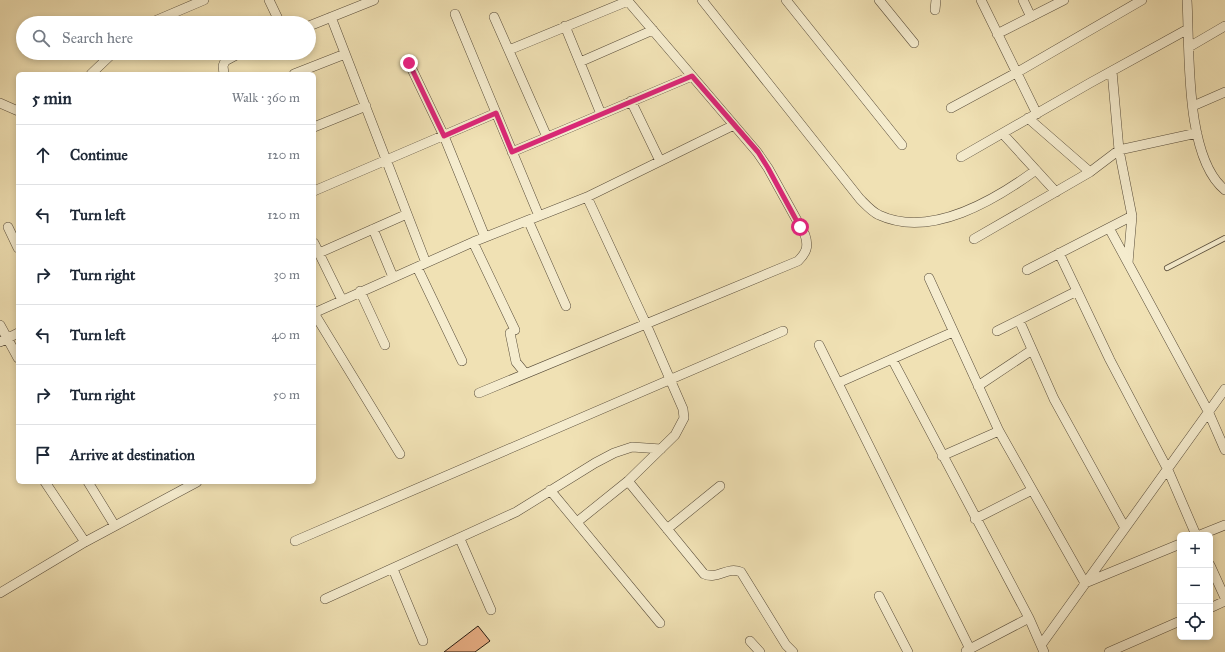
<!DOCTYPE html>
<html lang="en">
<head>
<meta charset="utf-8">
<style>
	:root { --surface:#fff; --page:#f6f6f7; --text:#1f2937; --muted:#747a83; --line:#e0e1e3 }
	body { margin:0; font-family:"IM FELL Great Primer",serif; background:var(--page); color:var(--text) }
	.controls { position:absolute; right:12px; bottom:12px; display:grid; overflow:hidden; border-radius:6px; box-shadow:0 2px 6px #0003 }
	.controls button { width:36px; height:36px; display:grid; place-items:center; padding:0; border:0; border-bottom:1px solid var(--line); background:var(--surface); color:var(--text); font:20px sans-serif }
	.stop { position:absolute; width:12px; height:12px; margin:-9px; border:3px solid #db2777; border-radius:50%; background:#fff }
	.stop.end { background:#db2777; border-color:#fff; box-shadow:0 1px 4px #0008 }
	.list { margin:0; padding:0; list-style:none }
	h2 { display:flex; justify-content:space-between; align-items:center; height:52px; margin:0; padding:0 16px; font-size:17px }
	h2 small { font-size:13px; font-weight:400; color:var(--muted) }
	.list li { display:grid; grid-template-columns:26px 1fr auto; gap:12px; align-items:center; box-sizing:border-box; height:60px; padding:0 16px; border-top:1px solid var(--line) }
	.list b { display:block; font-size:15px; white-space:nowrap }
	.list em { font-size:13px; font-style:normal; color:var(--muted) }
	.icon { flex:none; width:22px; height:22px; fill:none; stroke:currentColor; stroke-width:2; stroke-linecap:round; stroke-linejoin:round }
	.map { position:relative; flex:none; width:1225px; height:652px; overflow:hidden }
	.search { position:absolute; background:var(--surface); box-shadow:0 2px 6px #0003; left:16px; top:16px; width:300px; height:44px; display:flex; align-items:center; gap:10px; box-sizing:border-box; padding:0 14px; border-radius:22px; color:var(--muted); font-size:15px }
	.panel { position:absolute; background:var(--surface); box-shadow:0 2px 6px #0003; left:16px; top:72px; width:300px; height:412px; border-radius:6px }
	.map>svg:first-child { display:block }
	.building { fill:#e8ae84; stroke:#261a10 }
	.lines { fill:none; stroke-linecap:round; stroke-linejoin:round }
	.lane-casing { stroke:#584c39; stroke-width:6 }
	.street-casing { stroke:#584c39; stroke-width:10 }
	.lane { stroke:#f5ecce; stroke-width:4.5 }
	.street { stroke:#f5ecce; stroke-width:9 }
	.route { stroke:#db2777; stroke-width:5 }
</style>
</head>
<body>
<div class="map">
<svg width="1225" height="652" viewBox="0 0 1225 652">
	<rect width="100%" height="100%" fill="#f0e1b4"/>
	<filter id="stains"><feTurbulence type="fractalNoise" baseFrequency=".005" numOctaves="4"/><feColorMatrix values="0 0 0 0 .2 0 0 0 0 .09 0 0 0 0 .02 0 0 0 .5 -.17"/></filter>
	<radialGradient id="worn" r=".72"><stop offset=".6" stop-color="#630" stop-opacity="0"/><stop offset="1" stop-color="#630" stop-opacity=".3"/></radialGradient>
	<path class="building" d="M478,626L490,641L475,652H444Z"/>
	<g class="lines">
		<defs>
			<path id="lane" d="M1167,268L1225,238"/>
			<path id="street" d="M269,0L280,23
				M702,0L860,199C865,204 872,212 879,215C931,239 995,200 1036,170
				M786,0L902,145
				M879,0L914,43
				M981,0L1037,114
				M1023,0L1031,17
				M1187,0C1190,49 1184,157 1225,190
				M935,10L936,0
				M455,14L539,216
				M331,17L426,263
				M494,17L547,137
				M150,23L204,0
				M309,26L374,0
				M565,26L601,114
				M997,34L1064,0
				M1189,47L1225,26
				M509,50L628,1
				M580,62L653,30
				M409,63L444,136L485,237
				M1112,71L1119,150L1132,216L1128,263
				M91,74L113,53
				M224,74L223,66L225,61L240,53
				M294,74L345,54
				M631,101L660,161
				M0,103L18,111
				M1193,106L1225,92
				M951,108L1016,73L1142,0
				M1028,118L1090,172
				M314,127L366,106
				M1003,134L1056,192
				M512,152L692,76
				M961,157L1090,83L1188,29
				M314,191L496,113
				M528,220L566,306
				M8,227L18,248
				M1109,228L1208,411L1225,450
				M373,229L393,277
				M974,239L1090,172L1119,150L1197,133
				M473,242L515,330
				M314,243L342,300
				M319,253L407,214
				M1059,253L1110,360L1168,470L1196,535
				M417,267L462,361
				M1027,270L1132,216
				M929,278L999,431L1085,583L1180,544
				M360,291L385,345
				M314,313L473,242L587,197L734,125
				M314,313L400,454
				M1019,320L1054,399L1125,528
				M0,325L18,358
				M997,331L1077,291
				M510,333L516,362L525,373
				M0,342L18,333
				M819,345L970,649
				M892,359L1029,618L1044,652
				M838,383L953,332
				M978,386L1032,350
				M479,393L798,261C806,253 809,247 805,235L768,168L757,152L627,0
				M942,456L999,431
				M628,481L704,574C718,580 727,566 741,572L786,645L793,652
				M45,482L85,542
				M88,482L115,526
				M550,490L660,623
				M975,519L1032,490
				M577,522L628,481L675,435L684,418L683,409L646,324L587,197
				M667,529L720,486
				M1200,535L1225,525
				M460,539L491,610
				M295,541L783,331
				M1210,565L1225,598
				M393,569L423,641
				M0,593L85,542L197,482
				M879,596L908,652
				M325,599L516,512L595,463L614,453L632,447L661,449
				M1210,608L1225,601
				M750,641L760,652
				M1041,645L1225,389
				M966,651L1029,618
				M1109,652L1180,621"/>
		</defs>
		<use href="#lane" class="lane-casing"/>
		<use href="#street" class="street-casing"/>
		<use href="#lane" class="lane"/>
		<use href="#street" class="street"/>
	</g>
	<g class="lines">
		<path class="route" d="M409,63L444,136L496,113L512,152L692,76L758,152L768,168L800,227"/>
	</g>
	<rect width="100%" height="100%" filter="url(#stains)"/>
	<rect width="100%" height="100%" fill="url(#worn)"/>
</svg>
<div class="controls">
<button>+</button>
<button>−</button>
<button><svg class="icon" aria-label="locate" viewBox="0 0 24 24"><circle cx="12" cy="12" r="6"/><path d="M12 2v4M12 18v4M2 12h4M18 12h4"/></svg></button>
</div>
<div class="stop" style="left:800px;top:227px"></div>
<div class="stop end" style="left:409px;top:63px"></div>
<div class="search"><svg class="icon" aria-label="search" viewBox="0 0 24 24"><circle cx="10" cy="10" r="6"/><path d="M15 15l6 6"/></svg>Search here</div>
<section class="panel">
<h2>5 min<small>Walk · 360 m</small></h2>
<ul class="list">
<li><svg class="icon" aria-label="ahead" viewBox="0 0 24 24"><path d="M12 20V5M6 11l6-6 6 6"/></svg><div><b>Continue</b></div><em>120 m</em></li>
<li><svg class="icon" aria-label="left" viewBox="0 0 24 24"><path d="M17 20v-9H6M10 6l-5 5 5 5"/></svg><div><b>Turn left</b></div><em>120 m</em></li>
<li><svg class="icon" aria-label="right" viewBox="0 0 24 24"><path d="M7 20v-9h11M14 6l5 5-5 5"/></svg><div><b>Turn right</b></div><em>30 m</em></li>
<li><svg class="icon" aria-label="left" viewBox="0 0 24 24"><path d="M17 20v-9H6M10 6l-5 5 5 5"/></svg><div><b>Turn left</b></div><em>40 m</em></li>
<li><svg class="icon" aria-label="right" viewBox="0 0 24 24"><path d="M7 20v-9h11M14 6l5 5-5 5"/></svg><div><b>Turn right</b></div><em>50 m</em></li>
<li><svg class="icon" aria-label="arrive" viewBox="0 0 24 24"><path d="M6 21V4h12l-3 4 3 4H6"/></svg><div><b>Arrive at destination</b></div></li>
</ul>
</section>
</div>
</body>
</html>
